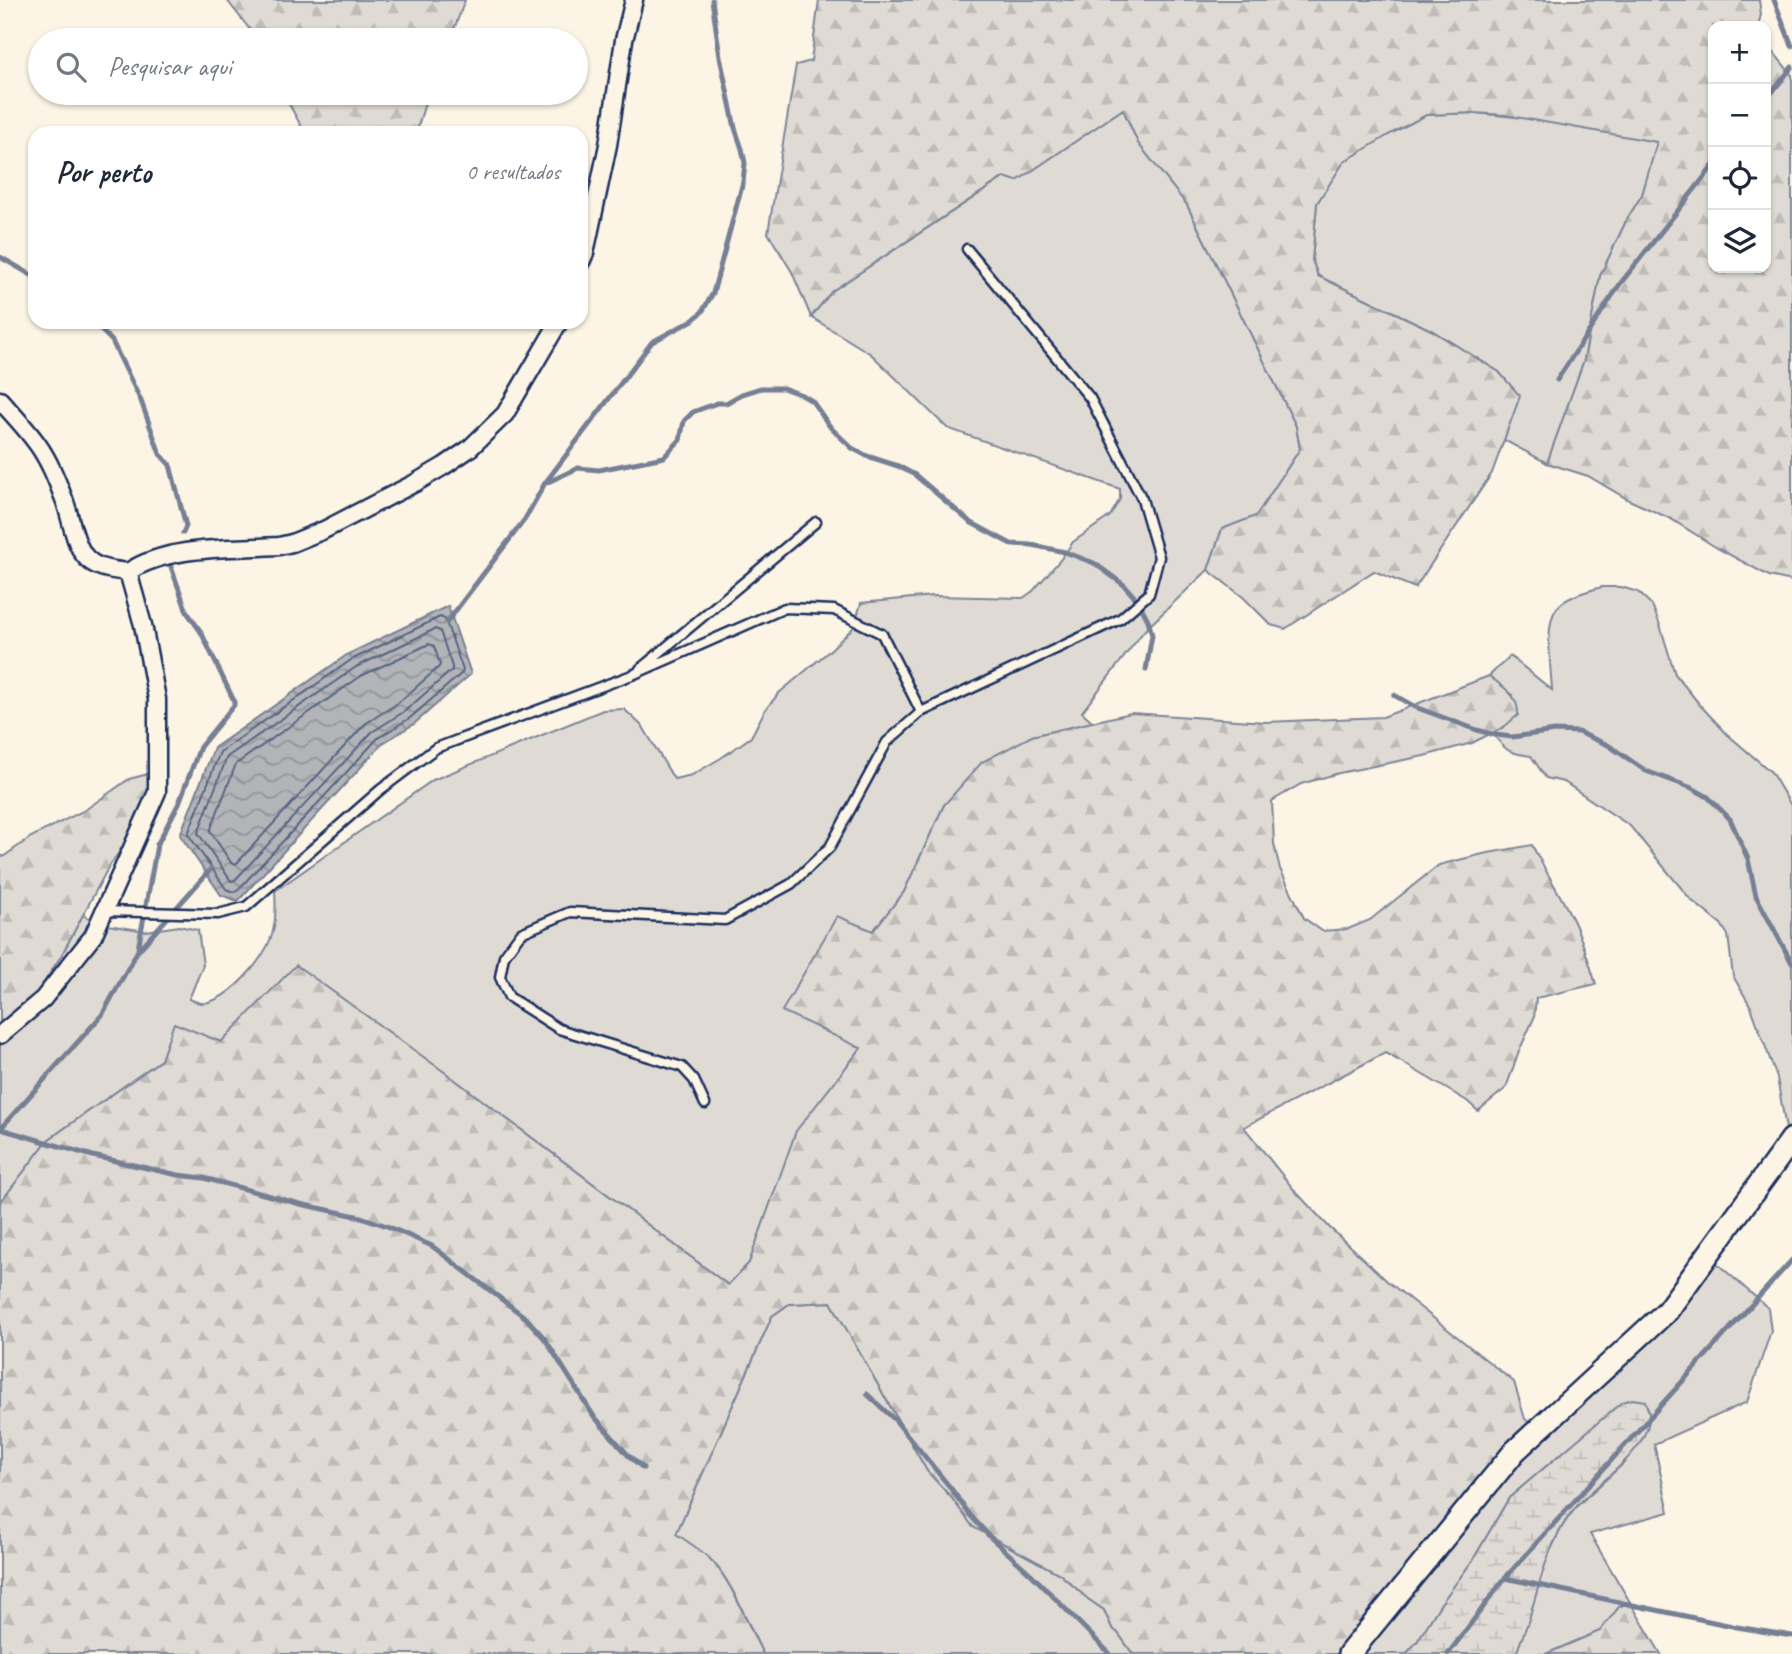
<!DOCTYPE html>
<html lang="pt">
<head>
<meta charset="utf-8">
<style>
	:root { --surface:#fff; --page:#f2f2f3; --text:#1f2937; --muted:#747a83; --line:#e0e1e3 }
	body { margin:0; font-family:Caveat,sans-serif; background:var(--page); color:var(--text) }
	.controls { position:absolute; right:21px; top:21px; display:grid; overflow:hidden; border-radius:14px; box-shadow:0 2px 5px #0004 }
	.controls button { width:63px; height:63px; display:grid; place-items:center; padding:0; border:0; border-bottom:2px solid var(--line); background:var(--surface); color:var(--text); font:35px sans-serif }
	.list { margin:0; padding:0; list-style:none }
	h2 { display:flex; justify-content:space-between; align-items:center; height:91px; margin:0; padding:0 28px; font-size:30px }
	h2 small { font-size:23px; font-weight:400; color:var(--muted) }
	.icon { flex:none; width:38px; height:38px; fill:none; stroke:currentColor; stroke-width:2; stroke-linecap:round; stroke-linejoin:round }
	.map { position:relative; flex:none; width:1792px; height:1654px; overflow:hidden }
	.search { position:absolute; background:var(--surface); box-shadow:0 2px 5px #0004; left:28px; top:28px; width:560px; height:77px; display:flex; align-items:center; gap:18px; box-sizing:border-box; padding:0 24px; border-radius:38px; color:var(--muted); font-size:26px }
	.panel { position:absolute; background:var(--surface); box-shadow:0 2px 5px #0004; left:28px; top:126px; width:560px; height:203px; border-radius:21px }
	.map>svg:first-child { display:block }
	.green { fill:#dfdbd4; stroke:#7d8599; stroke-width:2 }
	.forest { fill:url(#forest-firs); stroke:#7d8599; stroke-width:2 }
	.wetland { fill:url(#wetland-marsh); stroke:#7d8599; stroke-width:2 }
	.water { fill:url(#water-waves); stroke:#767f94; stroke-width:2 }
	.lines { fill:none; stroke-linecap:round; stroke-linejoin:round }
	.shore { stroke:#576482; stroke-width:2 }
	.stream { stroke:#767f94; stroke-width:5 }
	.lane-casing { stroke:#1b2f5e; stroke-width:13 }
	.street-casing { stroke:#1b2f5e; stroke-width:21 }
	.secondary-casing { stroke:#1b2f5e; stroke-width:26 }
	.lane { stroke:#fcf5e5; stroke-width:8 }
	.street { stroke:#fcf5e5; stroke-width:16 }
	.secondary { stroke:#fcf5e5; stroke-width:21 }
</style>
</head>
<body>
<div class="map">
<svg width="1792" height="1654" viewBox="0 0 1792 1654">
	<defs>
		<pattern id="forest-firs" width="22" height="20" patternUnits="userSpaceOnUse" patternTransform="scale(1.75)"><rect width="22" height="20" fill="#dfdbd4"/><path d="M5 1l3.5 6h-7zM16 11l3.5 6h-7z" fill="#bfbcb8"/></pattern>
		<pattern id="wetland-marsh" width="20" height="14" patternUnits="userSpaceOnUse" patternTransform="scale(1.75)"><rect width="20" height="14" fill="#dfdbd4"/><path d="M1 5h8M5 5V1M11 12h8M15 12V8" fill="none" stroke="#bfbcb8"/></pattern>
		<pattern id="water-waves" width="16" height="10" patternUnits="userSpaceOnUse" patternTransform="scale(1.75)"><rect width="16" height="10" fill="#b2b4b8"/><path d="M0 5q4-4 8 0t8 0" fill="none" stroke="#909399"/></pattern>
	</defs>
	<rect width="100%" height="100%" fill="#fcf5e5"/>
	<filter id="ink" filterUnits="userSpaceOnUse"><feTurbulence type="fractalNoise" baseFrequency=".0143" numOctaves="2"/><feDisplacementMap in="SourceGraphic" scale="14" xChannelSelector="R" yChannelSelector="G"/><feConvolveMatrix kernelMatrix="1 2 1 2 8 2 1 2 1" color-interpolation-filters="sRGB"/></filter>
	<g filter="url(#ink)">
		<path class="green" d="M1123,109L1138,143L1187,205L1296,426L1300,449L1256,516L1222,529L1208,570L1144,631L1082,712L1093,722L1032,736L944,805L904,892L873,931L837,917L861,1048L797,1131L749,1263L728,1285L443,1071L221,1042L174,1024L161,1060L48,1140L0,1203V1027L37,993L61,956L83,915L101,924L146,931L179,926L198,930L203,965L189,999C195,1001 199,1004 205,1003C231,998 264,960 272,935C276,921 276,905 275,891L433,780L603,710L624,709L643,727L674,779L692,775L721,758L751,737L765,710L779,693L828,652L854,627L861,603L933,596L1023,598L1033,591L1061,559L1073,542L1110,516L1120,499V489L947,428L871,354L811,317L832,291L1005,177L1017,181Z
			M1474,113L1536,119L1658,142L1642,195L1627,219L1600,276L1584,360L1547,463L1504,440L1519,396L1499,372L1431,330L1318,276L1312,260L1317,203L1344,161L1390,134L1426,115Z
			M1602,587H1621L1638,592L1652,605L1660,625L1675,674L1700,705L1727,734L1771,772L1792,807V1135L1788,1140L1777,1078L1751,1007L1733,976L1728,935L1721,924L1691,900L1630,826L1564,782L1546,778L1531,756C1508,753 1506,751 1492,733L1504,727L1513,695L1489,676L1510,656L1552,690C1551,669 1544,624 1557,608C1566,596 1589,591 1602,587Z
			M1704,1252L1768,1308L1771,1331L1747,1402L1654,1444L1669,1512L1590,1534L1630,1602L1619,1607L1600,1631L1546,1654H1516L1528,1620L1546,1559L1564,1523L1578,1505L1625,1462L1558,1456L1509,1498L1473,1560L1440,1605L1417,1642L1406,1654H1354L1610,1355L1668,1295Z
			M831,1302L927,1471L950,1496L1002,1543L1060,1574L1088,1599L1104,1610L1112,1628L1118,1633L1133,1654H763C748,1625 732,1579 708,1557C698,1549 686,1542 676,1534L772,1316L789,1304Z"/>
		<path class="forest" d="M227,0H465L450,40H258Z
			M819,0H1759L1761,14L1759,23L1760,26H1713V268H1766V43L1792,75V581L1769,576L1717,548L1671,519L1629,500L1588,476L1547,463L1584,360L1600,276L1627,219L1642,195L1657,142L1505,115L1474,113L1426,115L1390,134L1344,162L1317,203L1312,260L1318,276L1431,330L1499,372L1520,396L1492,473L1415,588L1374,571L1285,629L1271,625L1243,597L1208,570L1222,529L1256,516L1300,449L1296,426L1187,205L1138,143L1123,109L1017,181L1004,177L832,291L811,317L792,272L768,233L796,65L811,61Z
			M283,93H428L416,133H305Z
			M1489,676C1503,687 1519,695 1518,715L1504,727L1472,743L1424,756L1339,773L1301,784L1272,801L1274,844L1280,869L1304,918L1322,931L1348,929L1370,920L1439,865L1483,854L1532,845C1545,871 1561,895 1574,922C1583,941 1589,963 1596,984L1536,998L1534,1018L1519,1051L1506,1088L1478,1111L1467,1101L1398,1060L1385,1053L1244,1127L1295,1191L1330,1228L1387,1281L1514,1382L1525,1419L1534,1426L1354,1654H1133L1118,1633L1112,1628L1104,1610L1088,1599L1060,1574L973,1527L950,1496L927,1471L831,1302L789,1304L772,1316L676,1534C687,1541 698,1548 708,1557C732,1579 747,1625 763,1654H0V1203L48,1140L161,1060L174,1023L221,1042L296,965L443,1071L728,1285L749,1263L796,1131L861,1048L782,1011L837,916L873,931L904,892L944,805L982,762L1032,736L1131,713L1266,722L1383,717Z
			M160,771L143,818L108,868L61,956L37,993L0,1027V854L3,857L31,837L85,810L129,779Z
			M1630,1602L1661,1654H1546L1600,1631L1619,1607Z"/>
		<path class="wetland" d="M1632,1399L1645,1401C1647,1407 1651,1415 1649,1421C1643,1455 1598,1482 1577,1506C1549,1538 1541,1579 1529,1619C1525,1631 1520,1642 1516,1654H1406L1417,1642L1440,1605L1473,1560L1509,1498L1622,1402Z"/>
		<path class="water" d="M448,606L471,674L414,724L383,743L238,901L221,895L180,835L214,748L348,654Z"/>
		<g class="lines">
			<path class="shore" d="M440,617L445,619L463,670L462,673L410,718L378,738L237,891L234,892L226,889L188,834L220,752L351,660Z
				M435,629L440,631L452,667V670L405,711L372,732L235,880L231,881L198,833L227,757L356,667Z
				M429,644L434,646L440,664L439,667L398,703L365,724L237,863L232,864L210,831L236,764L361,676Z"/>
			<path class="stream" d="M1774,0L1792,46
				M1766,100L1792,67
				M0,257L35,277
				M93,322L112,341L141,401L160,454L170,465L186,526L183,533
				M1557,380L1620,284L1713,166
				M548,482L578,468L599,470L664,457L680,440L684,421L693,412L717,403H726L742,394L761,388H783L802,395L812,401L831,428L852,448L867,456L898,466L915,475L970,522L1011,544L1032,545L1065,552L1094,563L1124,585L1138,601L1148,620L1152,635L1146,670
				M447,622L525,519L545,483L652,342L693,320L702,312L713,293L743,182L745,163L742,149L735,128L720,57L712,0
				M1394,695L1415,707L1477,730L1496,735L1512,737L1555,731L1578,732L1608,745L1646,771L1692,788L1708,797L1730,819L1748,859L1756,896L1792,963
				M138,949L157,845L179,803L200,747L234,705V701L201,632L187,612L169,561
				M0,1129L102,1015L137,952L211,869
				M1,1129L93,1156L178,1175L204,1178L300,1204L361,1217L387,1226L432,1246L526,1318L545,1339L593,1415L628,1455L643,1468
				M867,1394L895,1420L949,1486L970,1515L991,1538L1031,1574L1110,1654
				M1505,1578L1737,1627L1792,1636
				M1448,1654L1505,1578L1792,1260"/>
			<defs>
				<path id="lane" d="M640,669L816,522
					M105,911L218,914L246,907L380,790L436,748L632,675L785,608L834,610L882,634L921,712
					M705,1104L694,1080L682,1067L559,1029L509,997L500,977L504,956L521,933L570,912L725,920L791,884L830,847L887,742L921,712L1120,619L1149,594L1159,557L1142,499L1090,398L967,249"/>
				<path id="street" d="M581,262L585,253L608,145L624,40L634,0
					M0,400C13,415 27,429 38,445C50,462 57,481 64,499C71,517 73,540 84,555C94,569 113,570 128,572C169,545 231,549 279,546L292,543L324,530L415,483L444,466L469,449L505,414L559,322
					M0,1035L43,999L93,936L157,792V699L143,625L128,572"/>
				<path id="secondary" d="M1349,1654L1515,1451L1667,1311L1792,1139"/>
			</defs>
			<use href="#lane" class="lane-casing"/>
			<use href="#street" class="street-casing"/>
			<use href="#secondary" class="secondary-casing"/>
			<use href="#lane" class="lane"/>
			<use href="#street" class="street"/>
			<use href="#secondary" class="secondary"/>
		</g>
	</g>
</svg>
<div class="controls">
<button>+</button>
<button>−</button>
<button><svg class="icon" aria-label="locate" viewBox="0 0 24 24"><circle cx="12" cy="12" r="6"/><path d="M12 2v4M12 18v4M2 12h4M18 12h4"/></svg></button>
<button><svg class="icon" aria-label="layers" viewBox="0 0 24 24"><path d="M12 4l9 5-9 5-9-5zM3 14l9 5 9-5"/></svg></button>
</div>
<div class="search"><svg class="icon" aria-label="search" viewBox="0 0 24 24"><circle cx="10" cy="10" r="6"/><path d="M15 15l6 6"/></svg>Pesquisar aqui</div>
<section class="panel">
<h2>Por perto<small>0 resultados</small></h2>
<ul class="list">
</ul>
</section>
</div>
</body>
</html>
